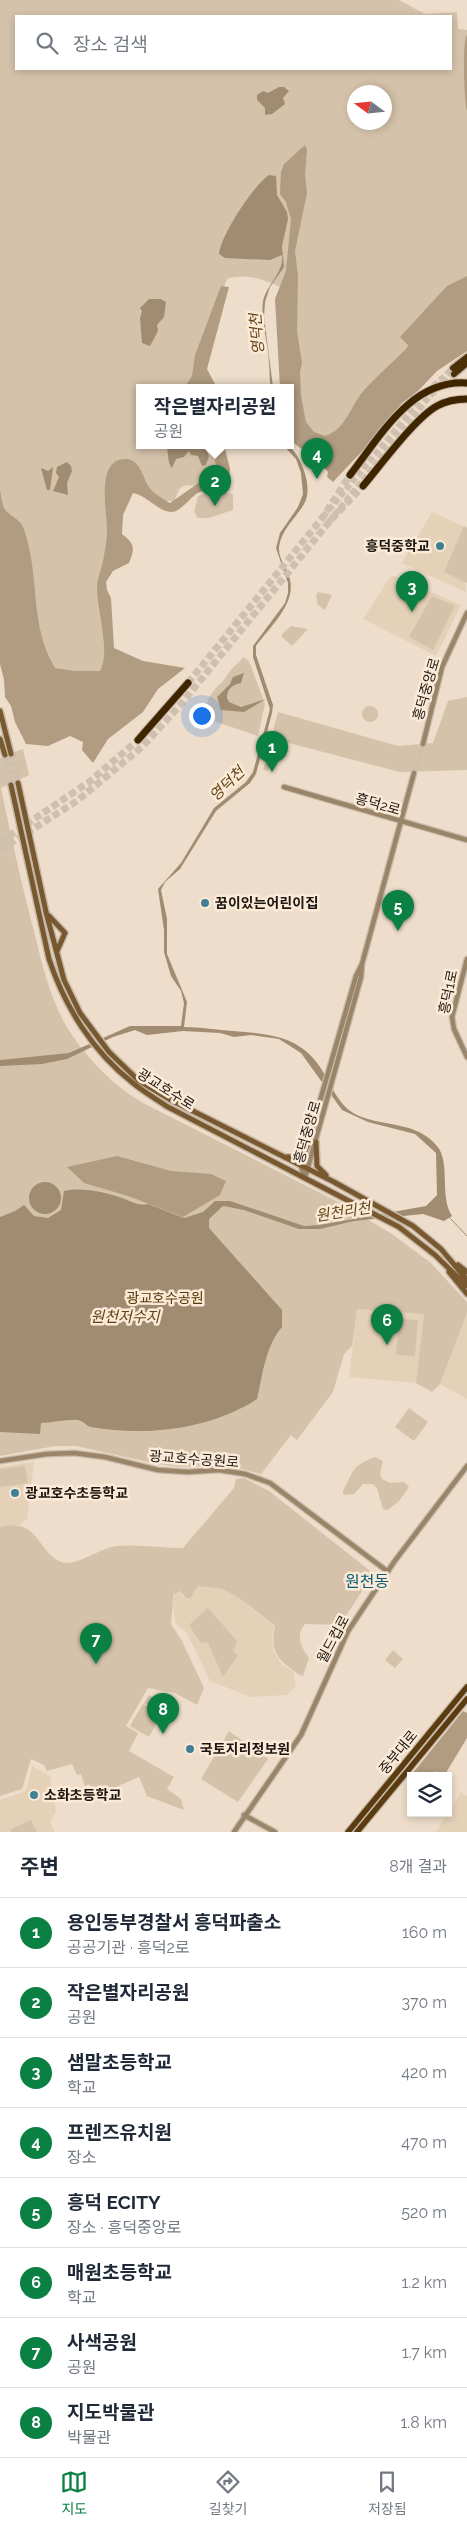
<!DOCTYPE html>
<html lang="ko">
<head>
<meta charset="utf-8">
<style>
	:root { --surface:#fff; --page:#f2f2f3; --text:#1f2937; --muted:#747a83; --line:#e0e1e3; --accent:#0b8043 }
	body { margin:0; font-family:Raleway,"Noto Sans KR",sans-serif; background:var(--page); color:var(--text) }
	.controls { position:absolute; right:15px; bottom:15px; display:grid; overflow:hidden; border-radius:0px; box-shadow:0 2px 8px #0003 }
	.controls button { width:45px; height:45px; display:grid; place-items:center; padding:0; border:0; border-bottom:1px solid var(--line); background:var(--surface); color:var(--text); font:25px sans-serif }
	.compass { position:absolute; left:347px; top:85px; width:45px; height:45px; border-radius:50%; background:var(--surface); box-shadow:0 2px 8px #0003; rotate:285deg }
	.you { position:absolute; left:201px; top:715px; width:18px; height:18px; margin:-12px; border:4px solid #fff; border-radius:50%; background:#1a73e8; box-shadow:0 0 0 8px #1a73e833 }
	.badge { display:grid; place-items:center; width:32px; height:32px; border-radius:50%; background:var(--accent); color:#fff; font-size:16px; font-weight:700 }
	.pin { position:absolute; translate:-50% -41px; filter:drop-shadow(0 1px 2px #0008) }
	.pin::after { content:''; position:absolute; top:26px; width:18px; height:15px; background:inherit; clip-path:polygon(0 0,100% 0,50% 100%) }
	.popup { position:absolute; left:136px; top:384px; width:158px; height:65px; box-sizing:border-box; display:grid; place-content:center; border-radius:0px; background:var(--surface); filter:drop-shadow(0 1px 4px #0005); font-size:16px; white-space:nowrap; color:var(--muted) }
	.popup b { font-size:19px; color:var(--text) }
	.popup::after { content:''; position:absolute; left:50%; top:100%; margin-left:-10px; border:10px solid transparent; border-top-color:var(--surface) }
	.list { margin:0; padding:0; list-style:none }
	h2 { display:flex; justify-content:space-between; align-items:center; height:65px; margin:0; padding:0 20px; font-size:21px }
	h2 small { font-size:16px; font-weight:400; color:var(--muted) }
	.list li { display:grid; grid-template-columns:32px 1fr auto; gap:15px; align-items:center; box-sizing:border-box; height:70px; padding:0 20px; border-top:1px solid var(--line) }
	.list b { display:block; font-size:19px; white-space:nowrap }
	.list p { margin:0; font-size:16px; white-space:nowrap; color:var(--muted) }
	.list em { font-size:16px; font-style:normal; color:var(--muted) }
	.icon { flex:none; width:28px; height:28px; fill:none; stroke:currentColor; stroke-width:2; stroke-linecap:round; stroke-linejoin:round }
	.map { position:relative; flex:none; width:467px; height:1832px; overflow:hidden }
	.search { position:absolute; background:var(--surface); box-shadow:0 2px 8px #0003; left:15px; right:15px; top:15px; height:55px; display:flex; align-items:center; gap:12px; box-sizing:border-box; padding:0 18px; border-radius:0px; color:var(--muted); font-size:19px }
	.sheet { height:625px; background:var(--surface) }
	nav { display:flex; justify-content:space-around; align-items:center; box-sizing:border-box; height:70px; border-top:1px solid var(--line); background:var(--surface); font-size:14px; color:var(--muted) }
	nav a { display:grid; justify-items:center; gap:2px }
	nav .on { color:var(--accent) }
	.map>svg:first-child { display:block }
	.built { fill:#e5d1b8 }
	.green { fill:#d5c2aa; fill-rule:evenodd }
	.forest { fill:#b19c81 }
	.water { fill:#a18c72 }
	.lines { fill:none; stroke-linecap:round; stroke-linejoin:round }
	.stream { stroke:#a18c72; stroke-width:1 }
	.tertiary-tunnel { stroke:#cebfae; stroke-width:4.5; stroke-dasharray:4.5 2; stroke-linecap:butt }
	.secondary-tunnel { stroke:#cebfae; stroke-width:5; stroke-dasharray:5 2.5; stroke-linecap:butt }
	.trunk-tunnel { stroke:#cebfae; stroke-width:6; stroke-dasharray:6 3; stroke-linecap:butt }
	.motorway-tunnel { stroke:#cebfae; stroke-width:7; stroke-dasharray:7 3.5; stroke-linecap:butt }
	.tertiary-casing { stroke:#c7b9a9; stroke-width:7 }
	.secondary-casing { stroke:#c7b9a9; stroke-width:8 }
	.primary-casing { stroke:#c7b9a9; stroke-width:8 }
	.trunk-casing { stroke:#c7b9a9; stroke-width:9 }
	.motorway-casing { stroke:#c7b9a9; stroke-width:9 }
	.tertiary { stroke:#9a8569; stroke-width:4.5 }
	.secondary { stroke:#78592f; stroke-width:5 }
	.primary { stroke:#5a3c10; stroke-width:5.5 }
	.trunk { stroke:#4c3008; stroke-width:6 }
	.motorway { stroke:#3e2500; stroke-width:7 }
	.poi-dot { fill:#417f94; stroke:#faead7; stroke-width:2 }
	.labels { text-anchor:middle; stroke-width:5; stroke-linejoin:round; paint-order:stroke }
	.poi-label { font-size:14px; font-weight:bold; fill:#1c1610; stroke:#faead7; text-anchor:start }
	.street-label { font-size:14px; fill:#1c1610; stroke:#faead7 }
	.park-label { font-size:14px; fill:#573806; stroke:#faead7 }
	.water-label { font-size:15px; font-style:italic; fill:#634314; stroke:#faead7 }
	.quarter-label { font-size:16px; fill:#0a5d74; stroke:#faead7 }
</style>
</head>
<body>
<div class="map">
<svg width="467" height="1832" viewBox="0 0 467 1832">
	<rect width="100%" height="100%" fill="#edddca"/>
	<path class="built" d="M432,512L467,528L466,592L402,563Z
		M395,576L461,605L436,656L363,619L390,577Z
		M357,1309L424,1313L416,1383L349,1377Z
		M467,1313V1399L440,1384Z
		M34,1462L27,1519L20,1525L0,1527V1467Z
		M200,1586L223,1589L242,1600L274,1627L272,1638L274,1652L282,1665L293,1671L296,1686L287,1695L251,1697L210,1681L187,1633L176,1624L173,1607L174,1596L179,1592L185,1598Z
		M32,1766L50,1776L56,1812L50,1822L55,1832H0V1800L26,1791Z
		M461,1792L467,1796V1832H436Z"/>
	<path class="green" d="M0,0H399L425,14L457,12L458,29L467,30V287L413,342L329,439L308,440L290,387L280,312V287C262,279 246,273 227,279C212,314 208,350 203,387H140V445H216L223,479L202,487L186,485L180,488L174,501H162L125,483L112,569L104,583L110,646L99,696L0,645ZM16,16H451V69H16ZM354,92H384V122H354Z
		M213,491L233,494V510L209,518H198L194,512L198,496Z
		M464,526L467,528V583L444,572Z
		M318,592L332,595L325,610L318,605L316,596Z
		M432,596L455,606L433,650L409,637Z
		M291,626L308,629L292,646L282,637V634Z
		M243,657L249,661L265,704L258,736L205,718C206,700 210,693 223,681C226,678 227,674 230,671C234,665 239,664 243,657Z
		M467,697V770L400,772L281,741L274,748L268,771L263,770L278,712L398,746L433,743L448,701Z
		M362 714a8 8 0 1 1 16 0a8 8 0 1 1-16 0Z
		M23,749L29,775L1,788C12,842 24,895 38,947C43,970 53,1002 64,1022C83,1055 111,1084 143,1103L338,1202L392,1234L431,1263L467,1302V1313L440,1384L432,1392L416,1383L424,1314L357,1309L352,1346L344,1354L333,1392L297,1440L291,1435L261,1474L227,1465L181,1467L157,1464L76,1446H55L0,1456V758Z
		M399,1319L418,1320L415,1356L396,1355Z
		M409,1408L428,1422L414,1441L395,1427Z
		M375,1457L383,1461L380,1474L382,1479L390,1483L404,1482L409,1487L399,1501L388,1510L383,1509L377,1488L372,1484H363L354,1494L343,1495V1491C355,1469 350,1467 375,1457Z
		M25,1466L28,1483L0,1487V1469Z
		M244,1478L269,1491L369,1570L370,1579L340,1625L305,1624C295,1636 301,1647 309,1658L303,1676C298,1675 294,1671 290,1668C274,1656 271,1646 275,1626L242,1600L223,1589L199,1586L195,1590L191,1598H186L180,1591L174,1595V1589L171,1624L182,1641L204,1688L197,1705L175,1693L148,1688L126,1726L138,1733L129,1751L174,1777L167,1789L181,1799L184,1810L147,1796L139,1777L91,1798L92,1788L89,1784L85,1786L81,1774L77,1775L72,1764L47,1771L44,1765L31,1759L22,1789L0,1796V1527C6,1526 14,1524 19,1526C41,1530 43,1560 66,1563C79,1564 101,1548 117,1546C138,1544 162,1548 183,1548L234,1488L236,1479Z
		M208,1608L237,1641L233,1651L238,1655L223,1677L208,1643L200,1642L189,1625Z
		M393,1650L403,1659L395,1668L385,1660Z
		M149,1695L166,1705L162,1713L144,1703Z
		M143,1704L161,1715L149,1737L130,1726Z
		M229,1731L268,1759L238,1802L201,1779Z
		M31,1820L37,1832H11L10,1830Z"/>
	<path class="forest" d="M467,35V111C464,102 462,41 467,35Z
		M305,145L307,150L305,174L307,193L295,251L298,276L297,331L302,363L300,372L301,396L306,422L314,432L325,436C346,430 351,404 365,389C378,375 393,362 407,348L408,345L400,337L447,286L467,276V351L437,371L418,391L402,403L367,446L333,482L327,477L328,472L321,464L311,465L303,450L291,441L290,387H280L275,299L286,271L291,219L286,202L280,194L281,172L284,164Z
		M221,286L229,287L207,369L215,384L214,387H185L192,376L195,355Z
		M211,445H224L230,469L228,491C218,490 209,488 200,492C191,495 182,512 171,512C157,511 148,496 133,493L123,515L122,534C135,544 135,548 129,563L113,571L106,582L107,590L111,598L114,648L143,661L185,668L158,689L143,712L108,739L93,763L82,750L83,742L70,736L48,746L26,744L15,722L11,706L5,697L4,680L0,664V490C1,495 2,504 4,508C9,516 20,519 23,527C41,574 28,623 55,668L74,671H100C111,652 97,611 97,588C97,577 103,566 104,555C106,547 107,537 107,528C107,512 95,458 126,459C141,460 142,477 149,487C153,493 163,499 170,503L200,482L212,478L217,469Z
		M117,1156L171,1171L211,1174L226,1181L220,1195L183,1217L128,1196L84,1183L67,1167Z
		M463,1711L467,1713V1738L444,1776L435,1771L432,1776L412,1774Z"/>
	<path class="water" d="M279,87H284L289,91L283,98L285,104L272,114L265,115V108L257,100V95L263,91L268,93Z
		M269,175L276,176L277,195L287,212L288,219L282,246L284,267L270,287L265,302L264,317L273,387H271C269,379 270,372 269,364C269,343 260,322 263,301C267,284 284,273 282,255L270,260L225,258L219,254C221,235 253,186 269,175Z
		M149,299H161L166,302L164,317L157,325L158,331L150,346L142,343L140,318L142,311L140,308Z
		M170,445L182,449L185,445H204L209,456L206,465L202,466L198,456L191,455L189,451L184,457L176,459L172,468L169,463L167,448Z
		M283,445H288C301,455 314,488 304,504C296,518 281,530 279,547C278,559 288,569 290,580C296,604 269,628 256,646V655L273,705L272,713L256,774L250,783L216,811L180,869L165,882L161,890L167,919V954L187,1002L184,1027C201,1027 217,1030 233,1031C268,1034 299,1035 320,1067C330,1083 339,1107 357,1115C383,1127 417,1121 437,1146C451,1163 439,1196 452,1216L444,1221L423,1214L354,1221L320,1229H299L244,1210L223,1206L209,1219V1228L282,1310V1327C265,1347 263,1374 257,1399C211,1429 145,1437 91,1427C86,1426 84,1421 78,1420C67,1419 52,1423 41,1423L40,1434L0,1432V1217L15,1211L24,1205L34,1216L48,1218L61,1210L64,1191C82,1187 104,1192 122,1198C131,1201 139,1207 148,1204L184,1218L203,1212L215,1201H230L304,1226L320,1225L426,1206L437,1195L436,1153L415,1134L368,1122L342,1110L301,1053L279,1039L251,1035L234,1037L220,1033L183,1031L147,1035L135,1030L113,1037L67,1059L42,1064L0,1066V1060L69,1053L130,1026H181L184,1003L181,991L171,976L164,952V930L158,889L181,863L214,808L246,782L253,772L270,709L253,657V646L285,603L288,593V583L276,548L280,533L298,507L303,494L301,473L296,459Z
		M67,462L71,466L72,471L67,483L68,495L53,491L59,477L56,473L57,467Z
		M53,467L50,490H47L41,468L48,471Z
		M244,673L241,683C232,685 227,689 227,698L229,702L241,707L266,699L244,712L221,710L217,697L230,684L233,677Z
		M29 1198a16 16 0 1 1 32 0a16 16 0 1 1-32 0Z"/>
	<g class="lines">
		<path class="stream" d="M449,1217L467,1236"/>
		<path class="tertiary-tunnel" d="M414,773L423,744"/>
		<path class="secondary-tunnel" d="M11,754L18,783
			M5,755L11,785"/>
		<path class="trunk-tunnel" d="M323,517L427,392L453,368
			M329,522L430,396L454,374"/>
		<path class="motorway-tunnel" d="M188,683L323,517L350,475
			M0,842L89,782L138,740
			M0,850L77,801L143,746L182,703L329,522L363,486"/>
		<defs>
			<path id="tertiary" d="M423,744L442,667L467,613
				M284,787L467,840
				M467,959L452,1017L454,1029L467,1057
				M305,1178L361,977L362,964L414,773
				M305,1178L301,1167L307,1146L356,976L361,966
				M0,1461L47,1454L74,1453L105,1457L158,1470L188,1472L219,1470L245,1474L270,1483L387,1571
				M244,1815L275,1832
				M234,1832L301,1735L348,1631L394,1562L467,1466"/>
			<path id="secondary" d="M0,711L11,754
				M0,739L5,755
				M18,783L46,912L64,980L80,1013L109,1052L138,1080L171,1100L334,1182L413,1226L441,1249L467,1280
				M11,785L49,959C65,1007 93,1052 133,1083C144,1092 156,1099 168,1107L399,1227L435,1255L467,1286
				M49,916L65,933L57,951
				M316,1142L317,1166L326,1175
				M286,1157H300L307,1146
				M458,1265L467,1272
				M449,1272L467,1294"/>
			<path id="primary" d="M348,1832L467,1687
				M357,1832L467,1699"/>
			<path id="trunk" d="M453,368L467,357
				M454,374L467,363"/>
			<path id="motorway" d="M350,475C380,437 411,379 467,383
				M363,486C380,466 415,418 437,406C446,401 457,399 467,399
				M138,740L188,683"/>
		</defs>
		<use href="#tertiary" class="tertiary-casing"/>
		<use href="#secondary" class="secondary-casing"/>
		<use href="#primary" class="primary-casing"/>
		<use href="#trunk" class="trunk-casing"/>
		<use href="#motorway" class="motorway-casing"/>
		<use href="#tertiary" class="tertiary"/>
		<use href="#secondary" class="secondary"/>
		<use href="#primary" class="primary"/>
		<use href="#trunk" class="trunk"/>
		<use href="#motorway" class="motorway"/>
	</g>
	<g class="poi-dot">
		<circle cx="440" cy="546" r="5"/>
		<circle cx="205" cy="903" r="5"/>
		<circle cx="15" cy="1493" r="5"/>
		<circle cx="190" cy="1749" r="5"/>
		<circle cx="34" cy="1795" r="5"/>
	</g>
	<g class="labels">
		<g class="poi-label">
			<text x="430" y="551" text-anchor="end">흥덕중학교</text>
			<text x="215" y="908">꿈이있는어린이집</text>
			<text x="25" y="1498">광교호수초등학교</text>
			<text x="200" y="1754">국토지리정보원</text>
			<text x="44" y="1800">소화초등학교</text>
		</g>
		<g class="street-label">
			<text transform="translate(426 689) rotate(-74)" y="5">흥덕중앙로</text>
			<text transform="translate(378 804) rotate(16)" y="5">흥덕2로</text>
			<text transform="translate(448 992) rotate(-78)" y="5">흥덕1로</text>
			<text transform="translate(166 1089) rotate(32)" y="5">광교호수로</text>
			<text transform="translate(307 1132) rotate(-74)" y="5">흥덕중앙로</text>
			<text transform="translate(194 1459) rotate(4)" y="5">광교호수공원로</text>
			<text transform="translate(333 1639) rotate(-62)" y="5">월드컵로</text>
			<text transform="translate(398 1752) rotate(-51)" y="5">중부대로</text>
		</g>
		<g class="park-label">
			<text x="165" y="1303">광교호수공원</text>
		</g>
		<g class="water-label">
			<text transform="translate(257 334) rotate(-95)" y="5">영덕천</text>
			<text transform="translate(227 784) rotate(-44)" y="5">영덕천</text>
			<text transform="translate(343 1212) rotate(-9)" y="5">원천리천</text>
			<text x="125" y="1322">원천저수지</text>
		</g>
		<g class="quarter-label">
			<text x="367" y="1587">원천동</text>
		</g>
	</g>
</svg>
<div class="controls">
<button><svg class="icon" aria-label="layers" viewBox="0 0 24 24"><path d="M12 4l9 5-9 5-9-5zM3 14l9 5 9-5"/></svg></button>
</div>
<svg class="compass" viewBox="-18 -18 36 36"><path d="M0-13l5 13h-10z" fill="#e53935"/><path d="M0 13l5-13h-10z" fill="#747a83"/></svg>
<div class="you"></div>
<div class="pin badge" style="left:272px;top:772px">1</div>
<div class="pin badge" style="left:215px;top:506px">2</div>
<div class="popup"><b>작은별자리공원</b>공원</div>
<div class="pin badge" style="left:412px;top:612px">3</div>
<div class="pin badge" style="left:317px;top:479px">4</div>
<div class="pin badge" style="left:398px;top:931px">5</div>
<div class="pin badge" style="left:387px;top:1345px">6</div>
<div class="pin badge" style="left:96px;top:1664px">7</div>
<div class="pin badge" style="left:163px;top:1734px">8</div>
<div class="search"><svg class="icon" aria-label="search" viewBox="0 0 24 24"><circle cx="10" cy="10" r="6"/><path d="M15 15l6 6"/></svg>장소 검색</div>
</div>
<section class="sheet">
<h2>주변<small>8개 결과</small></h2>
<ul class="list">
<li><span class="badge">1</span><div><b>용인동부경찰서 흥덕파출소</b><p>공공기관 · 흥덕2로</p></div><em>160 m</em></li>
<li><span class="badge">2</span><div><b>작은별자리공원</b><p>공원</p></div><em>370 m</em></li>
<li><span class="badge">3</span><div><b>샘말초등학교</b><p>학교</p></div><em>420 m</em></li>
<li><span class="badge">4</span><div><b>프렌즈유치원</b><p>장소</p></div><em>470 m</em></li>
<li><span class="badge">5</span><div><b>흥덕 ECITY</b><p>장소 · 흥덕중앙로</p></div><em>520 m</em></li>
<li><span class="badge">6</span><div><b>매원초등학교</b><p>학교</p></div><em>1.2 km</em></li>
<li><span class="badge">7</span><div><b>사색공원</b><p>공원</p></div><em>1.7 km</em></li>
<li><span class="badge">8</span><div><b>지도박물관</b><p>박물관</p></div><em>1.8 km</em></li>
</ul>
</section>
<nav>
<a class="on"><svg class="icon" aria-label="map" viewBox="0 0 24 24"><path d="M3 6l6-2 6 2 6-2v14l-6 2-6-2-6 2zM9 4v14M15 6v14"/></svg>지도</a>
<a><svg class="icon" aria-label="directions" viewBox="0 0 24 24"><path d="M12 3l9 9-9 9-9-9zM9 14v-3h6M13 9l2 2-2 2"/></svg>길찾기</a>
<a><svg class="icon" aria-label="saved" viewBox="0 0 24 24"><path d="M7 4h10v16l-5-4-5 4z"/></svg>저장됨</a>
</nav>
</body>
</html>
